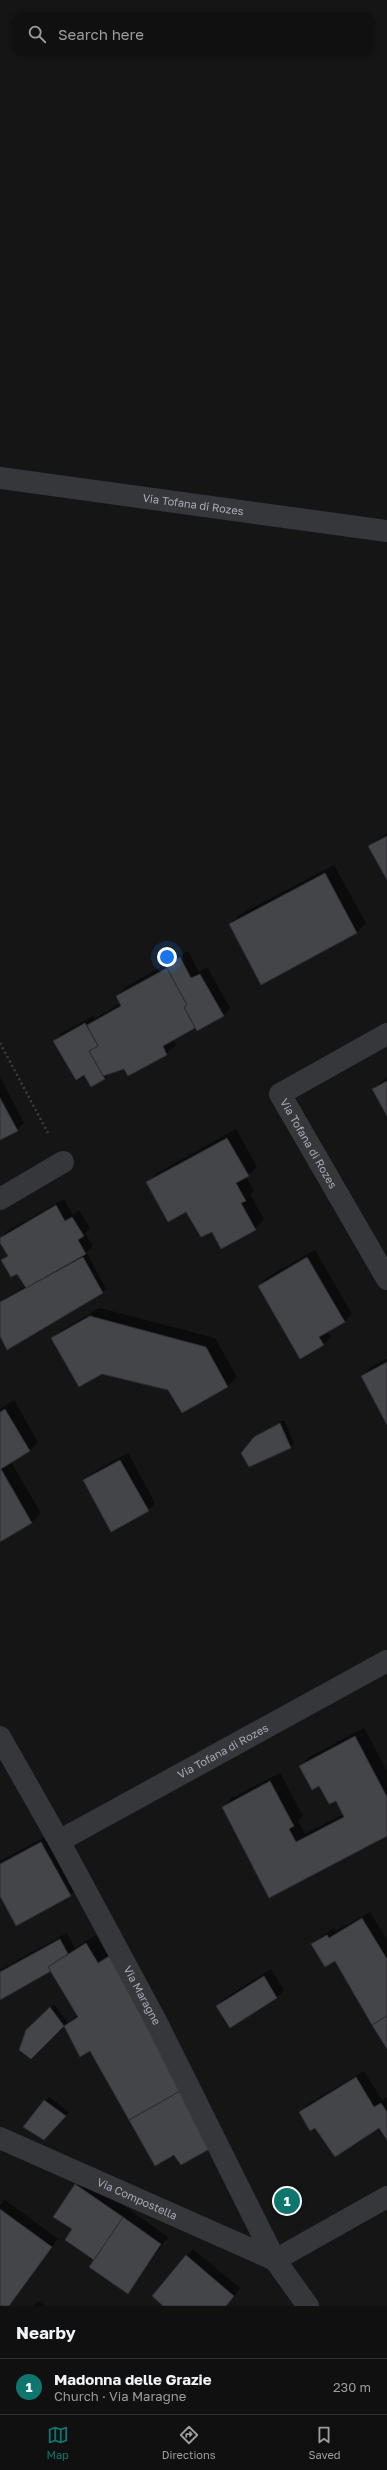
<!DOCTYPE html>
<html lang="en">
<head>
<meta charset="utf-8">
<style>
	:root { --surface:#101010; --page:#1e1e1e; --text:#f1f3f6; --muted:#9c9d9f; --line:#303030; --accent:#0f766e }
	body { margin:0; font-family:"Golos Text",sans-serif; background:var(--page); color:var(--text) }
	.you { position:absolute; left:167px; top:957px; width:14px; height:14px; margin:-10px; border:3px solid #fff; border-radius:50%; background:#1a73e8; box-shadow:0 0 0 6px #1a73e833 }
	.badge { display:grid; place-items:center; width:26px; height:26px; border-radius:50%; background:var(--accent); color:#fff; font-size:13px; font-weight:700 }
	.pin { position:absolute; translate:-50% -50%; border:2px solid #fff; box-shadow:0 1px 4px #0006 }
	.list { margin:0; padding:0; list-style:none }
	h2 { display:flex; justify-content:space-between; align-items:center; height:52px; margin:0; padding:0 16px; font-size:17px }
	h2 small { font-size:13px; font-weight:400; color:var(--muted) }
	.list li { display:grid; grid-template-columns:26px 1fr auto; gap:12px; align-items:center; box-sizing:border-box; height:56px; padding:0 16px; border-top:1px solid var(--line) }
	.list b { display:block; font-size:15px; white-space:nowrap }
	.list p { margin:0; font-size:13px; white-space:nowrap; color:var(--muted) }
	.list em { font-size:13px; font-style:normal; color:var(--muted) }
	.icon { flex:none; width:22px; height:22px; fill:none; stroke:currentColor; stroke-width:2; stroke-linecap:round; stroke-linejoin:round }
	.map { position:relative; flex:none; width:387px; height:2306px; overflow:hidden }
	.search { position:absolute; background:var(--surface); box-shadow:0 2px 6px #0003; left:12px; right:12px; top:12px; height:44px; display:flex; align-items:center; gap:10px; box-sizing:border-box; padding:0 14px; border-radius:12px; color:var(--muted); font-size:15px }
	.sheet { height:108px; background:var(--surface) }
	nav { display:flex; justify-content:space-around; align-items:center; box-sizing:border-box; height:56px; border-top:1px solid var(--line); background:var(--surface); font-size:11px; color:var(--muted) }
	nav a { display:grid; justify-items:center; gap:2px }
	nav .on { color:var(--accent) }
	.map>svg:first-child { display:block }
	.shadow { fill:#0007 }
	.building { fill:#444549; stroke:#2f2f32 }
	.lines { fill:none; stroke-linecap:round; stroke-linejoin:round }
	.path { stroke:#3c3d42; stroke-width:2.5; stroke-dasharray:2 3; stroke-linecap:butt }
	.minor { stroke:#36373b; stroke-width:22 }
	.labels { text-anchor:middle; stroke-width:3; stroke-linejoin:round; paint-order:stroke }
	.street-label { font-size:11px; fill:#a7abb6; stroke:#101011 }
</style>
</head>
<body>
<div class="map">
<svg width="387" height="2306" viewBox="0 0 387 2306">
	<rect width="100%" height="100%" fill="#151516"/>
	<path class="shadow" d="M387,833V877L370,846Z
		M334,865L366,923L357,932L262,984L230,924L239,915Z
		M188,951L199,972L207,967L230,1008L223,1016L196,1026L173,1039L176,1045L166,1054L110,1073L104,1078L85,1074L55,1041L62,1033L93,1016L94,1019L121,1003L117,996L126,987Z
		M0,1077L24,1123L17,1130L0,1139Z
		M387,1077V1113L373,1089Z
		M236,1129L257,1167L246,1177L254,1191L250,1194L264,1220L255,1229L212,1230L147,1183L156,1174Z
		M64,1199L73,1215L79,1210L90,1228L85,1233L93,1246L86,1252L106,1289L102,1293L0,1333V1301L26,1286L18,1272L2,1260L8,1254L0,1239L6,1232Z
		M315,1250L352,1314L345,1321L327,1331L331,1337L323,1344L259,1286L266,1278Z
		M100,1308L215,1338L237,1377L228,1386L182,1412L169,1389L53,1339L62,1330Z
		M387,1359V1423L362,1376L371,1367Z
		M14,1400L38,1442L29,1451L11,1462L41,1513L32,1522L0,1541V1409Z
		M284,1420L294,1443L290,1447L254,1438Z
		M128,1453L155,1503L148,1510L84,1480L92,1473Z
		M364,1728L387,1771V1835L270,1896L223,1807L232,1798L280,1773L303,1816L298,1820L305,1834L344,1814L336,1800L300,1766L309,1757Z
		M49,1835L78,1888L70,1895L0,1894V1861Z
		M370,1912L387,1940V2047L336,1960L312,1944L334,1928L336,1931Z
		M67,1933L75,1948L96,1935L107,1955L120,1947L175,2153L90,2050L80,2055L64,2024L31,2058L27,2030L54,2004L68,2023L77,2015L51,1970L0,1999V1970Z
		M271,1969L284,1990L277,1997L230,2026L217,2006L225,1998Z
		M364,2071L382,2100L387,2097V2138L380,2126L300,2112L307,2105Z
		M49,2097L69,2112L48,2135L45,2101Z
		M83,2177L168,2237L128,2293L95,2260L73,2229L54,2216Z
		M294,2188L300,2198L284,2209L278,2200Z
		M5,2200L58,2239L9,2306L0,2305V2205Z
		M193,2249L240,2288L226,2306H165L186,2256Z
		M38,2301L45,2306H34Z"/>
	<path class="building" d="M387,836V880L368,846Z
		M325,873L357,933L261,985L229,924Z
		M180,957L191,978L200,974L224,1016L197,1031L184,1007L187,1005L165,965Z
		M167,968L187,1005L184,1007L195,1028L163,1046L167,1055L128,1076L124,1069L103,1076L89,1051L98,1046L87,1025L121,1006L116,996Z
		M85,1023L98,1046L89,1051L105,1079L91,1087L84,1075L76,1080L53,1041Z
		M387,1081V1116L372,1089Z
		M0,1098L18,1131L0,1140Z
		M227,1138L249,1176L236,1183L246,1201L241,1203L256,1230L221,1249L212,1232L201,1237L186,1212L168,1222L146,1182Z
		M56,1205L65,1221L72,1217L84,1236L78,1240L86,1254L26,1288L17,1274L11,1277L1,1260L8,1256L0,1243V1238Z
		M83,1257L103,1293L7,1350L0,1336V1302Z
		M307,1257L345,1322L319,1337L324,1345L300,1359L258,1286Z
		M90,1316L206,1347L228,1387L182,1413L168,1390L102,1374L79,1387L51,1338Z
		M387,1362V1425L361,1376Z
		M5,1409L30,1451L1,1469L32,1523L0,1542V1412Z
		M280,1423L291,1448L249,1467L241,1453L254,1437Z
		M120,1460L149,1511L111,1532L83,1480Z
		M355,1736L387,1797V1836L269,1898L222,1807L270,1781L294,1826L289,1829L296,1842L344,1817L336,1801L329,1804L319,1786L312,1790L299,1766Z
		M41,1842L71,1896L16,1926L0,1896V1864Z
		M362,1918L387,1959V2016L372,2025L335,1961L325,1967L311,1944L327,1935L329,1938Z
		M60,1939L68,1954L48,1967L51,1971L0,2000V1972Z
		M86,1943L98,1963L111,1955L182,2090L129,2120L90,2051L80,2057L64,2026L78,2017L48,1967Z
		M264,1976L277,1998L230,2028L216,2006Z
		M50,2007L64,2026L31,2059L19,2050L26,2030Z
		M387,2016V2049L372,2025Z
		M356,2077L374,2107L381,2103L387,2112V2140L379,2128L335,2157L315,2128L310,2131L299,2112Z
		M182,2090L213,2147L181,2165L174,2155L155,2166L129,2120Z
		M44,2100L66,2116L44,2140L23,2127Z
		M75,2184L123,2217L94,2260L65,2240L72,2229L53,2217Z
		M289,2192L296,2203L284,2211L277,2200Z
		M0,2209L52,2247L9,2306H0Z
		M123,2217L161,2244L128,2294L89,2267Z
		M186,2255L234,2296L226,2306H163L152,2296Z"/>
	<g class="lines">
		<path class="path" d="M0,1043L49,1135"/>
		<g class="minor">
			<path id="s1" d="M0,478L387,531"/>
			<path id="s2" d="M387,1034L280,1094L387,1279"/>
			<path d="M0,1199L63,1162"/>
			<path id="s3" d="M0,1737L59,1841L156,2021L275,2260L387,2197"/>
			<path id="s4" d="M59,1841L387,1661"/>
			<path id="s5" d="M0,2138L275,2260L308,2306"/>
		</g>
	</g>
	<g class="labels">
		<g class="street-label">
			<text dy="4" stroke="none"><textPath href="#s1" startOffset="195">Via Tofana di Rozes</textPath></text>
			<text dy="4" stroke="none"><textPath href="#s2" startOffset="180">Via Tofana di Rozes</textPath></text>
			<text dy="4" stroke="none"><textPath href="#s4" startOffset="187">Via Tofana di Rozes</textPath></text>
			<text dy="4" stroke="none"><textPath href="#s3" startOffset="295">Via Maragne</textPath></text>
			<text dy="4" stroke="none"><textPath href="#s5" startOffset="150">Via Compostella</textPath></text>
		</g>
	</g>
</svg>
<div class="you"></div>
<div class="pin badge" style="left:287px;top:2201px">1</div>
<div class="search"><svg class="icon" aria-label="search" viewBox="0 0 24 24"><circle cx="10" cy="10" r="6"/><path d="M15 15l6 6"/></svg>Search here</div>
</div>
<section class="sheet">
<h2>Nearby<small></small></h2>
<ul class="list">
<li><span class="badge">1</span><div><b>Madonna delle Grazie</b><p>Church · Via Maragne</p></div><em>230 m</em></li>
</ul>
</section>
<nav>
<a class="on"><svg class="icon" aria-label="map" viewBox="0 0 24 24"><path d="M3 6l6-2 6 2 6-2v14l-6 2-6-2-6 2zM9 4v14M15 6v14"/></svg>Map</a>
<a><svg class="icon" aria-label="directions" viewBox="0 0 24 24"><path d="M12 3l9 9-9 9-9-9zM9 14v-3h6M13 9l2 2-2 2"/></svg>Directions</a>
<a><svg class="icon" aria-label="saved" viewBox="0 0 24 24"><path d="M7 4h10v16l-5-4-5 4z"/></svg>Saved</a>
</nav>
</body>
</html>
